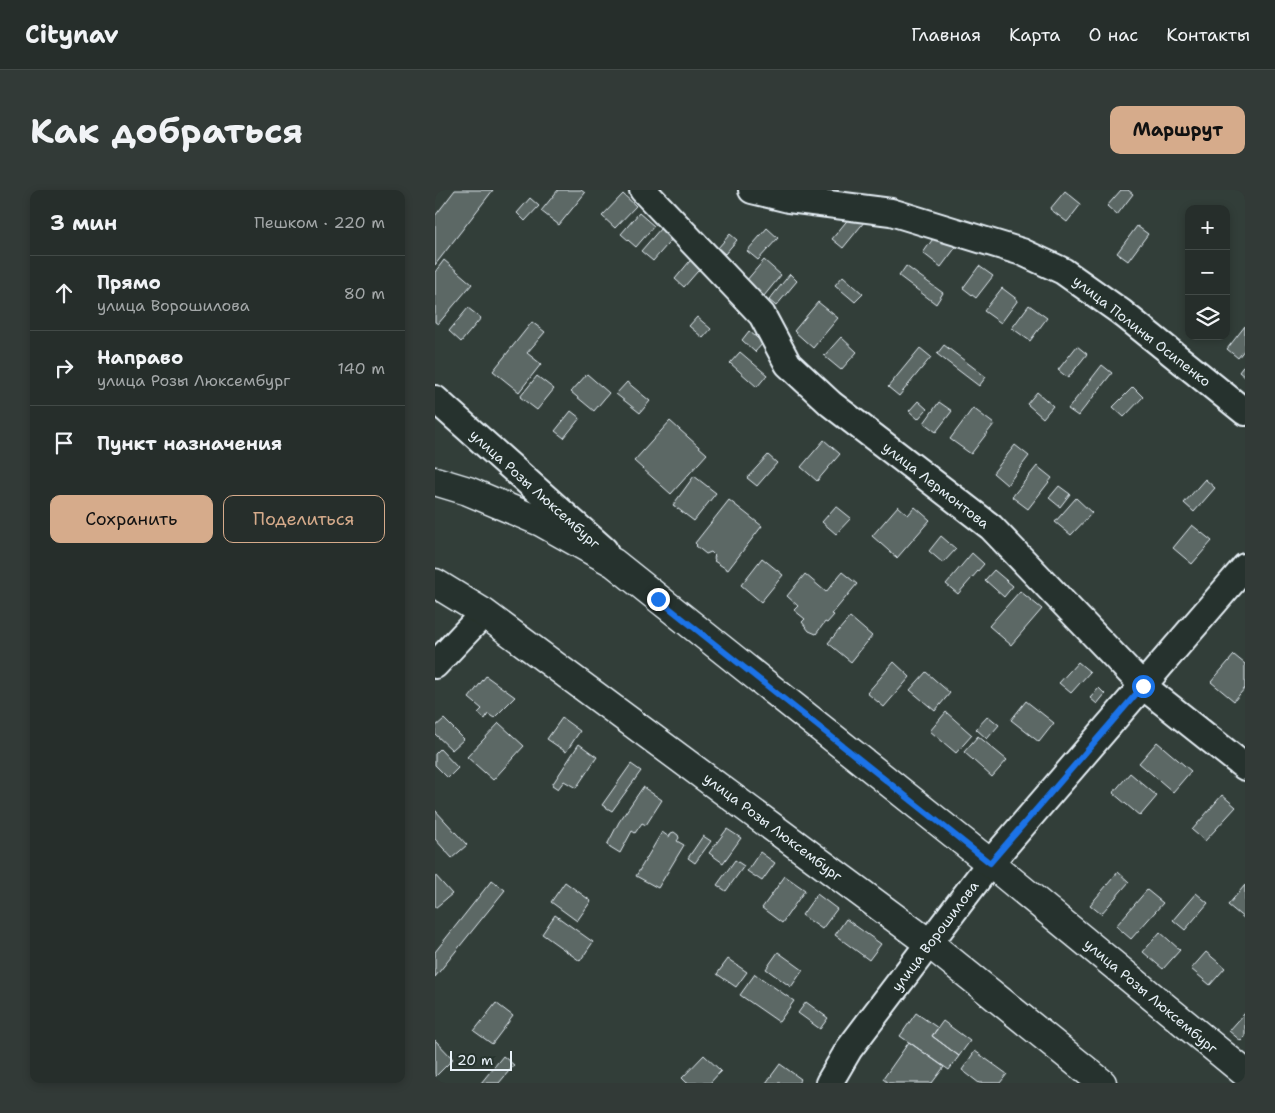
<!DOCTYPE html>
<html lang="ru">
<head>
<meta charset="utf-8">
<style>
	:root { --surface:#262e2b; --page:#323a37; --text:#f1f3f6; --muted:#a4a8a9; --line:#424a47; --accent:#d6ab8b }
	body { margin:0; font-family:"Shantell Sans",sans-serif; background:var(--page); color:var(--text) }
	.controls { position:absolute; right:15px; top:15px; display:grid; overflow:hidden; border-radius:10px; box-shadow:0 2px 8px #0003 }
	.controls button { width:45px; height:45px; display:grid; place-items:center; padding:0; border:0; border-bottom:1px solid var(--line); background:var(--surface); color:var(--text); font:25px sans-serif }
	.scale { position:absolute; left:15px; bottom:12px; width:62px; box-sizing:border-box; padding-left:5px; border:2px solid #e8f1f8; border-top:0; font-size:14px; line-height:18px; white-space:nowrap; color:#e8f1f8; -webkit-text-stroke:4px #26332d; paint-order:stroke }
	.stop { position:absolute; width:15px; height:15px; margin:-11px; border:4px solid #1a73e8; border-radius:50%; background:#fff }
	.stop.end { background:#1a73e8; border-color:#fff; box-shadow:0 1px 5px #0008 }
	.list { margin:0; padding:0; list-style:none }
	h2 { display:flex; justify-content:space-between; align-items:center; height:65px; margin:0; padding:0 20px; font-size:21px }
	h2 small { font-size:16px; font-weight:400; color:var(--muted) }
	.list li { display:grid; grid-template-columns:32px 1fr auto; gap:15px; align-items:center; box-sizing:border-box; height:75px; padding:0 20px; border-top:1px solid var(--line) }
	.list b { display:block; font-size:19px; white-space:nowrap }
	.list p { margin:0; font-size:16px; white-space:nowrap; color:var(--muted) }
	.list em { font-size:16px; font-style:normal; color:var(--muted) }
	.actions { display:flex; gap:10px; padding:15px 20px }
	.actions a { flex:1; padding:11px 0; border:1px solid var(--accent); border-radius:10px; text-align:center; font-size:18px; color:var(--accent) }
	.actions .main { background:var(--accent); color:#111 }
	.icon { flex:none; width:28px; height:28px; fill:none; stroke:currentColor; stroke-width:2; stroke-linecap:round; stroke-linejoin:round }
	.map { position:relative; flex:none; width:810px; height:893px; overflow:hidden; border-radius:10px }
	header { display:flex; align-items:center; gap:30px; box-sizing:border-box; height:70px; padding:0 25px; background:var(--surface); border-bottom:1px solid var(--line) }
	header strong { font-size:24px }
	nav { display:flex; gap:28px; margin-inline-start:auto; font-size:18px }
	.intro { display:flex; align-items:center; justify-content:space-between; box-sizing:border-box; height:120px; padding:0 30px }
	h1 { margin:0; font-size:35px }
	.button { padding:12px 22px; border-radius:10px; background:var(--accent); color:#111; font-size:18px; font-weight:700 }
	main { display:flex; gap:30px; padding:0 30px }
	aside { flex:1; background:var(--surface); border-radius:10px; box-shadow:0 2px 8px #0003 }
	.map>svg:first-child { display:block }
	.building { fill:#5c6865; stroke:#e8f1f8 }
	.lines { fill:none; stroke-linecap:round; stroke-linejoin:round }
	.minor-casing { stroke:#e8f1f8; stroke-width:30 }
	.major-casing { stroke:#e8f1f8; stroke-width:31 }
	.minor { stroke:#26332d; stroke-width:26 }
	.major { stroke:#26332d; stroke-width:28 }
	.route { stroke:#1a73e8; stroke-width:6 }
	.labels { text-anchor:middle; stroke-width:4; stroke-linejoin:round; paint-order:stroke }
	.street-label { font-size:14px; fill:#e8f1f8; stroke:#26332d }
</style>
</head>
<body>
<header>
<strong>Citynav</strong>
<nav><a>Главная</a><a>Карта</a><a>О нас</a><a>Контакты</a></nav>
</header>
<div class="intro"><h1>Как добраться</h1><a class="button">Маршрут</a></div>
<main>
<aside>
<h2>3 мин<small>Пешком · 220 m</small></h2>
<ul class="list">
<li><svg class="icon" aria-label="ahead" viewBox="0 0 24 24"><path d="M12 20V5M6 11l6-6 6 6"/></svg><div><b>Прямо</b><p>улица Ворошилова</p></div><em>80 m</em></li>
<li><svg class="icon" aria-label="right" viewBox="0 0 24 24"><path d="M7 20v-9h11M14 6l5 5-5 5"/></svg><div><b>Направо</b><p>улица Розы Люксембург</p></div><em>140 m</em></li>
<li><svg class="icon" aria-label="arrive" viewBox="0 0 24 24"><path d="M6 21V4h12l-3 4 3 4H6"/></svg><div><b>Пункт назначения</b></div></li>
</ul>
<div class="actions"><a class="main">Сохранить</a><a>Поделиться</a></div>
</aside>
<div class="map">
<svg width="810" height="893" viewBox="0 0 810 893">
	<rect width="100%" height="100%" fill="#323e39"/>
	<filter id="ink" filterUnits="userSpaceOnUse"><feTurbulence type="fractalNoise" baseFrequency=".02" numOctaves="2"/><feDisplacementMap in="SourceGraphic" scale="10" xChannelSelector="R" yChannelSelector="G"/><feConvolveMatrix kernelMatrix="1 2 1 2 8 2 1 2 1" color-interpolation-filters="sRGB"/></filter>
	<g filter="url(#ink)">
		<path class="building" d="M20,0H58L0,75V26Z
			M123,0H146L150,3L124,35L106,21Z
			M686,0H693L698,4L682,25L672,16Z
			M630,1L646,14L632,32L615,19Z
			M188,4L201,16L180,38L167,26Z
			M95,8L104,16L90,31L82,23Z
			M419,22L430,31L408,58L397,49Z
			M204,23L219,36L201,57L186,44Z
			M702,36L713,44L693,71L682,63Z
			M226,38L238,48L218,71L206,61Z
			M332,38L343,48L323,70L312,61Z
			M502,43L521,57L506,77L488,63Z
			M295,44L302,50L290,64L283,58Z
			M259,66L269,74L249,97L240,89Z
			M9,70L37,94L3,134L0,132V82Z
			M329,70L346,85L329,106L311,91Z
			M471,76L508,103L501,114L464,86Z
			M544,76L558,86L541,108L528,98Z
			M355,84L362,91L341,116L334,110Z
			M408,86L428,104L420,112L400,95Z
			M567,98L583,110L566,133L549,121Z
			M383,112L403,128L378,158L359,141Z
			M594,115L612,128L595,151L577,138Z
			M33,118L46,128L26,152L14,141Z
			M262,127L276,139L268,148L254,136Z
			M97,132L110,142L92,163L106,174L84,202L58,181Z
			M810,136V159L803,168L792,159Z
			M314,141L328,153L320,162L307,150Z
			M406,147L422,162L406,180L389,166Z
			M509,155L551,187L544,196L502,164Z
			M642,156L652,164L633,188L623,180Z
			M485,158L496,167L464,206L453,197Z
			M305,162L332,185L322,197L295,173Z
			M810,174V187L804,182Z
			M667,175L677,183L643,226L633,219Z
			M152,184L174,203L159,221L136,202Z
			M102,186L119,199L102,220L85,207Z
			M192,192L215,211L205,223L181,204Z
			M698,197L708,207L689,227L678,217Z
			M602,202L618,216L608,228L592,214Z
			M483,211L492,219L483,229L474,221Z
			M504,212L517,221L501,242L489,233Z
			M538,218L559,234L536,264L515,249Z
			M136,221L145,228L129,248L120,241Z
			M235,231L272,264L236,304L199,271Z
			M389,250L405,264L382,291L366,277Z
			M580,255L594,266L572,295L558,283Z
			M333,265L342,273L322,296L312,288Z
			M602,276L617,288L593,319L577,307Z
			M259,286L281,303L259,331L238,315Z
			M770,289L780,298L759,322L749,313Z
			M624,296L635,304L625,317L614,308Z
			M641,308L657,323L636,345L620,332Z
			M294,310L327,336L293,380L279,371L280,370L279,368L280,366L276,362L271,364L261,356L262,355L260,353Z
			M401,316L416,328L401,344L387,332Z
			M463,316L473,325L480,317L495,330L462,368L437,346Z
			M757,335L777,351L757,374L738,358Z
			M506,346L521,359L508,373L494,361Z
			M537,363L549,374L523,404L511,394Z
			M327,368L348,385L326,412L306,395Z
			M559,380L578,396L569,407L550,390Z
			M407,382L422,394L397,424L399,425L392,433L390,432L381,444L374,441L367,432L370,429L359,420L363,416L352,406L370,384L391,402Z
			M585,401L607,419L576,455L554,436Z
			M415,427L437,446L416,472L393,453Z
			M799,465L810,474V498L799,511L776,492Z
			M459,472L475,487L449,517L432,503Z
			M643,472L655,482L636,503L624,493Z
			M491,482L515,503L500,521L475,500Z
			M51,486L80,507L59,528L53,524L50,529L43,523L47,519L34,508Z
			M664,498L670,504L662,514L655,508Z
			M591,511L619,533L604,552L576,530Z
			M511,522L537,545L521,563L495,541Z
			M553,526L564,535L552,549L541,539Z
			M127,528L145,541L131,562L112,549Z
			M9,529L29,549L17,560L0,544V537Z
			M64,533L89,556L58,590L32,567Z
			M543,546L572,570L557,587L529,562Z
			M722,552L756,581L738,602L704,573Z
			M144,554L162,567L141,598L129,591L123,599L117,595Z
			M5,559L23,578L13,588L0,575V564Z
			M196,574L206,581L177,621L167,615Z
			M695,583L722,606L705,626L678,603Z
			M208,597L227,610L211,635L207,633L200,643L197,641L185,663L172,655L184,632Z
			M787,605L801,617L770,651L757,640Z
			M0,620L32,655L17,668L0,649Z
			M292,639L306,648L288,673L274,663Z
			M227,642L234,647L236,643L239,642L243,645L244,648L242,651L249,655L223,698L201,686Z
			M268,646L276,651L260,673L253,668Z
			M325,662L340,673L327,691L312,681Z
			M300,670L309,676L291,701L282,695Z
			M683,682L694,692L666,724L655,715Z
			M0,685L17,704L0,718Z
			M350,686L370,700L347,733L327,718Z
			M57,690L70,700L0,787V762Z
			M130,692L156,711L142,731L116,712Z
			M810,695V729L793,715Z
			M712,700L728,713L696,749L681,736Z
			M761,703L773,713L750,740L738,730Z
			M382,704L402,719L387,739L367,725Z
			M120,725L158,752L145,771L107,744Z
			M411,729L446,754L434,770L400,745Z
			M725,742L745,760L728,779L708,762Z
			M343,762L368,780L356,797L331,779Z
			M771,762L790,778L775,795L756,779Z
			M293,769L312,782L301,797L282,784Z
			M320,784L359,811L344,832L305,805Z
			M371,812L393,828L385,839L363,823Z
			M61,813L78,826L57,854L39,841Z
			M481,823L503,838L497,846L524,866L514,880L465,846Z
			M810,823V847L806,851L794,841Z
			M508,831L535,851L524,866L497,846Z
			M0,850L18,869L0,887Z
			M474,852L509,877L497,893H453L448,889Z
			M540,861L572,884L565,893H544L527,880Z
			M269,865L286,881L275,893H252L247,888Z
			M68,866L79,875L64,893H46Z
			M345,874L366,889L363,893H331Z"/>
		<g class="lines">
			<defs>
				<path id="minor" d="M208,0L327,125L353,174L396,214L556,337L708,496L810,577
					M317,0L354,9L456,22L587,62L628,81L686,122L810,222
					M0,209L169,360
					M0,475L49,423
					M394,893L414,859L555,673L810,377"/>
				<path id="major" d="M0,291L33,301L106,332L179,373L555,673L810,883
					M0,393L49,423L495,754L667,893"/>
			</defs>
			<use href="#minor" class="minor-casing"/>
			<use href="#major" class="major-casing"/>
			<use href="#minor" class="minor"/>
			<use href="#major" class="major"/>
		</g>
	</g>
	<g class="lines" filter="url(#ink)">
		<path class="route" d="M223,409L555,673L708,496"/>
	</g>
	<g class="labels">
		<g class="street-label">
			<text transform="translate(707 141) rotate(38)" y="5">улица Полины Осипенко</text>
			<text transform="translate(501 295) rotate(38)" y="5">улица Лермонтова</text>
			<text transform="translate(100 299) rotate(42)" y="5">улица Розы Люксембург</text>
			<text transform="translate(338 637) rotate(37)" y="5">улица Розы Люксембург</text>
			<text transform="translate(500 746) rotate(-53)" y="5">улица Ворошилова</text>
			<text transform="translate(716 806) rotate(40)" y="5">улица Розы Люксембург</text>
		</g>
	</g>
</svg>
<div class="controls">
<button>+</button>
<button>−</button>
<button><svg class="icon" aria-label="layers" viewBox="0 0 24 24"><path d="M12 4l9 5-9 5-9-5zM3 14l9 5 9-5"/></svg></button>
</div>
<div class="scale">20 m</div>
<div class="stop" style="left:708px;top:496px"></div>
<div class="stop end" style="left:223px;top:409px"></div>
</div>
</main>
</body>
</html>
